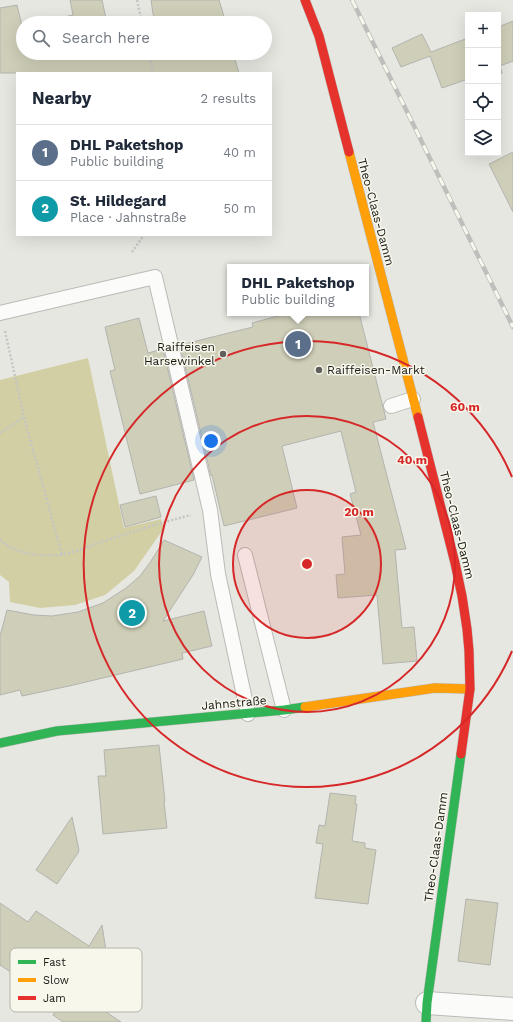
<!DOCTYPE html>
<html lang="en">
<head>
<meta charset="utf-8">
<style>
	:root { --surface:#fff; --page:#f6f6f7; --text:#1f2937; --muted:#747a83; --line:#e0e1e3; --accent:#d93025 }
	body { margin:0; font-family:"Work Sans",sans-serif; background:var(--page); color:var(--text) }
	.controls { position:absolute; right:12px; top:12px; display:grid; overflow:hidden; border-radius:0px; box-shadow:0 4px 16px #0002 }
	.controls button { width:36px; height:36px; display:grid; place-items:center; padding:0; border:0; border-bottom:1px solid var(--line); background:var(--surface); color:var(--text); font:20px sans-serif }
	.you { position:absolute; left:211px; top:441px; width:14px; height:14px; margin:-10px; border:3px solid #fff; border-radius:50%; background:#1a73e8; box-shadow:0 0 0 6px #1a73e833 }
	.badge { display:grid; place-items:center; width:26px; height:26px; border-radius:50%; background:var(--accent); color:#fff; font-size:13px; font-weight:700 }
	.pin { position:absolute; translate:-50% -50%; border:2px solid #fff; box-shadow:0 1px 4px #0006 }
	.popup { position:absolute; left:227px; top:264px; width:142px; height:52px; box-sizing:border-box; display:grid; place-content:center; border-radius:0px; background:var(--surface); filter:drop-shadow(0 1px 3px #0005); font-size:13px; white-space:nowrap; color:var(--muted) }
	.popup b { font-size:15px; color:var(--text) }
	.popup::after { content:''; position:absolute; left:50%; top:100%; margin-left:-8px; border:8px solid transparent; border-top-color:var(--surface) }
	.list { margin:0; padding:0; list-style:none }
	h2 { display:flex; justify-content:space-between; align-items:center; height:52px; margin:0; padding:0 16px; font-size:17px }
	h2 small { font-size:13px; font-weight:400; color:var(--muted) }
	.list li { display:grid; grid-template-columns:26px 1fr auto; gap:12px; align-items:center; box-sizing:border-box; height:56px; padding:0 16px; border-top:1px solid var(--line) }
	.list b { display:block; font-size:15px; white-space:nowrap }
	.list p { margin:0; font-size:13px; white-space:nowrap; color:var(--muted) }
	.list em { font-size:13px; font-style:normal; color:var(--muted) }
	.icon { flex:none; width:22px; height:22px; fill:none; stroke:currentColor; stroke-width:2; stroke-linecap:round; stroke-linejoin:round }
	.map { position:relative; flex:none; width:513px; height:1022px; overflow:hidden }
	.search { position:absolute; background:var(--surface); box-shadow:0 4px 16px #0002; left:16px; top:16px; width:256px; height:44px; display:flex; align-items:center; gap:10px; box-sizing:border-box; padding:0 14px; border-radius:22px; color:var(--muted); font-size:15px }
	.panel { position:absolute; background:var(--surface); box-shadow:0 4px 16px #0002; left:16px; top:72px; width:256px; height:164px; border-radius:0px }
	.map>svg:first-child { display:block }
	.green { fill:#d1cfa3 }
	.building { fill:#cfceb8; stroke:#b4b4b0 }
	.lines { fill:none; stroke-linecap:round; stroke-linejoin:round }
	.lane-casing { stroke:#bbbab6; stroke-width:16 }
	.street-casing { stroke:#bbbab6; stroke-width:24 }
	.fast-casing { stroke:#bbbab6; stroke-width:10 }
	.slow-casing { stroke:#bbbab6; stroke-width:10 }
	.jam-casing { stroke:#bbbab6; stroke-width:10 }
	.path { stroke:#c5c5c3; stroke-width:2.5; stroke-dasharray:2 2; stroke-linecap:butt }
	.lane { stroke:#fbfbfa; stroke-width:14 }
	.street { stroke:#fbfbfa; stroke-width:22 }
	.fast { stroke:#30b455; stroke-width:9 }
	.slow { stroke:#ff9f0a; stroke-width:9 }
	.jam { stroke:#e5322d; stroke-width:9 }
	.rail-casing { stroke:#bebebd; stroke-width:4.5 }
	.rail { stroke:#f7f7ec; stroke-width:3; stroke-dasharray:9; stroke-linecap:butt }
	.ring { fill:none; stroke:#d62828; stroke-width:2 }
	.poi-dot { fill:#61605c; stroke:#f7f7ec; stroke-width:1.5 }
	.labels { text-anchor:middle; stroke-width:3; stroke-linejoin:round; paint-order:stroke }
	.street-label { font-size:12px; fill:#191815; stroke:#f7f7ec }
	.poi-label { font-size:12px; fill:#191815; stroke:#f7f7ec; text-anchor:end }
	.key { fill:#f7f7ec; stroke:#b4b4ac; stroke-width:1 }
	.key-label { font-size:11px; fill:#191815 }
	.centre { fill:#d62828; stroke:#f7f7ec; stroke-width:2 }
	.ring-label { font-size:12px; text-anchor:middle; font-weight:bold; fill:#d62828; stroke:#f7f7ec; stroke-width:3; stroke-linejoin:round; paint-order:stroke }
</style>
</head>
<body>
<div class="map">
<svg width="513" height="1022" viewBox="0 0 513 1022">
	<rect width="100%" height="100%" fill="#e7e7e1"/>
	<path class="green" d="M88,358L124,528L161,519L164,528L134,571L105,595L75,605L40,608L10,602L9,582L0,575V380Z"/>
	<path class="building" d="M70,0H102L107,23H36L73,15Z
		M151,0H219L226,23H157L153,14Z
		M17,5L22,26H23V53H233L239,73H0V8Z
		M513,21V61L500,66L502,73L498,75V27Z
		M422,34L431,52L468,38V79L442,88L430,56L401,67L392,48Z
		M513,152V212L489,164Z
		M289,313H359L386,419L373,422L406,549L395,550L402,628L414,627L417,661L383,664L377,595L338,598L336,575L345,574L342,537L361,535L350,494L356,492L341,431L282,446L297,508L224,526L212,475L211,476L180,345L253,327L252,323Z
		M139,318L148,353L163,349L194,480L140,494L110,371L115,370L105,327Z
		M156,496L161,517L125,527L120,505Z
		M164,540L202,557L193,575L163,621L204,611L212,646L182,653L183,659L69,686L22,696L20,690L0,695V636L7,610L34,615L52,616L78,612L103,603L126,588L140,576L151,561Z
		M159,745L165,801L164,802L167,828L103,834L98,776H106L104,750Z
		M330,793L356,796L355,804H357L352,841L365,843V848L376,850L368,904L315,898L323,844L316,843L319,825L325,826Z
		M72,817L79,850L78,853L57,884L36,870Z
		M466,899L498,903L490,965L458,961Z
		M0,903L28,922L36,911L89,946L102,925L109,970L62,978L91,997L88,1000L121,1022H63L53,1015L60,1004L0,965Z"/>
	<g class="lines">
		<defs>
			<path id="lane" d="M0,313L155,277L210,510L218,574L248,714
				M391,406L413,399
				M245,555L284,710"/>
			<path id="street" d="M427,1003L513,1009"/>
			<path id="fast" d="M0,743L57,731L284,710L305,707
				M426,1022L427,1003L461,754"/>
			<path id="slow" d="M349,152L418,417
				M305,707L435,688L470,689"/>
			<path id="jam" d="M305,0L319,36L349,152
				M418,417L455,563L462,596L467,629L469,651L470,689L461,754"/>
		</defs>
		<use href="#lane" class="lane-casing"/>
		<use href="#street" class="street-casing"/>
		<use href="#fast" class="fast-casing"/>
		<use href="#slow" class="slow-casing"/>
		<use href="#jam" class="jam-casing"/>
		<path class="path" d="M137,0L142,23
			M149,53L153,73
			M132,252L144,235
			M5,331L24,417L62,555
			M0,433L24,417
			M0,540C16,554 39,557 60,555C70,554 88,547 98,543C129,533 160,523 191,515"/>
		<use href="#lane" class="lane"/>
		<use href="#street" class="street"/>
		<use href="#fast" class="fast"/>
		<use href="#slow" class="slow"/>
		<use href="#jam" class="jam"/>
		<defs>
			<path id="rail" d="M352,0L513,327"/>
		</defs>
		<use href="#rail" class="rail-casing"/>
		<use href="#rail" class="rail"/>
	</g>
	<circle cx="307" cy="564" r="74" fill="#d62828" fill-opacity=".12"/>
	<g class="ring">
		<circle cx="307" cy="564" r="74"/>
		<circle cx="307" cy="564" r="148"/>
		<path d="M512 651A223 223 0 1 1 512 477"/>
	</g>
	<g class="poi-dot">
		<circle cx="223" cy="354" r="4"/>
		<circle cx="319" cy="370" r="4"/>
	</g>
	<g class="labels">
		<g class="street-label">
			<text transform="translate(376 212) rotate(75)" y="4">Theo-Claas-Damm</text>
			<text transform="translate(457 525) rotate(76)" y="4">Theo-Claas-Damm</text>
			<text transform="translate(234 703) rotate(-5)" y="4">Jahnstraße</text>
			<text transform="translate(436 847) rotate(-82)" y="4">Theo-Claas-Damm</text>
		</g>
		<g class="poi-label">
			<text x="215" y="351">Raiffeisen<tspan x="215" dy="14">Harsewinkel</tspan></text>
			<text x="327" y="374" text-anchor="start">Raiffeisen-Markt</text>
		</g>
	</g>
	<rect x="10" y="948" width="132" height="64" rx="6" class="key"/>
	<rect x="18" y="960" width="18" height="4" fill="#30b455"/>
	<rect x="18" y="978" width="18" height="4" fill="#ff9f0a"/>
	<rect x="18" y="996" width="18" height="4" fill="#e5322d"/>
	<g class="key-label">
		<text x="43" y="966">Fast</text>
		<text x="43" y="984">Slow</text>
		<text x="43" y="1002">Jam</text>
	</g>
	<circle cx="307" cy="564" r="6" class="centre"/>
	<g class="ring-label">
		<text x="465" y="411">60 m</text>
		<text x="412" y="464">40 m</text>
		<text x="359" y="516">20 m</text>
	</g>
</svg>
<div class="controls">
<button>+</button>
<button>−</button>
<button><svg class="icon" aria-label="locate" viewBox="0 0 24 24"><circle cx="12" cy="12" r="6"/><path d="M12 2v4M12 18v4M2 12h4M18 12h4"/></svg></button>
<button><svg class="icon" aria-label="layers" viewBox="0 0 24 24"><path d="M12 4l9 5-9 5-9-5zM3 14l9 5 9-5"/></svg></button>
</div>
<div class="you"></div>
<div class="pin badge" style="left:298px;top:344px;background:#5c6f8a">1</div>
<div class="popup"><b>DHL Paketshop</b>Public building</div>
<div class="pin badge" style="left:132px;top:613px;background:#0f9aa8">2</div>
<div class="search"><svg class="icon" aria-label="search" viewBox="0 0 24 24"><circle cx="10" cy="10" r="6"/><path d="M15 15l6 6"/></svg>Search here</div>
<section class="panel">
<h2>Nearby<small>2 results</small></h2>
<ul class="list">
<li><span class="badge" style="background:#5c6f8a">1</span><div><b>DHL Paketshop</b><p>Public building</p></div><em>40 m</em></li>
<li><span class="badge" style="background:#0f9aa8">2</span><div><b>St. Hildegard</b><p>Place · Jahnstraße</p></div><em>50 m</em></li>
</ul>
</section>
</div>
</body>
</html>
